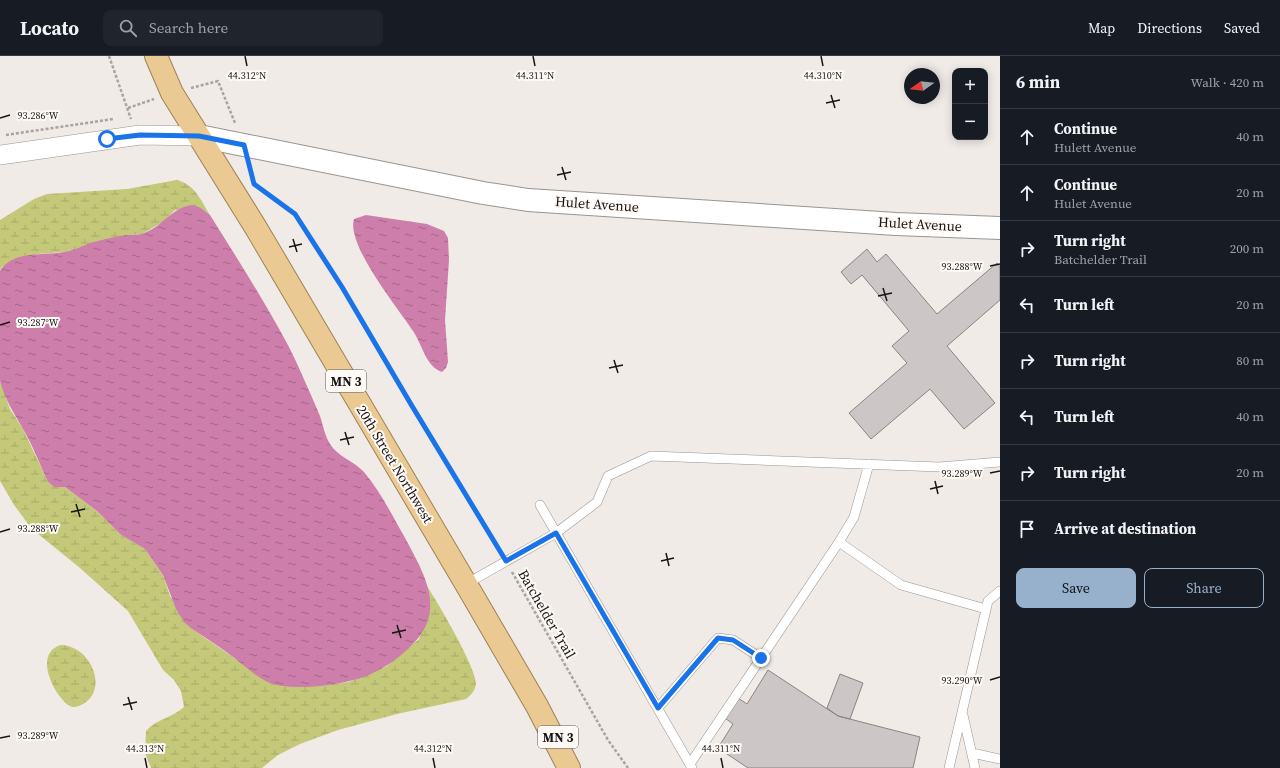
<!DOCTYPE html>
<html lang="en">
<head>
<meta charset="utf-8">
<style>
	:root { --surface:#171b24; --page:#20242c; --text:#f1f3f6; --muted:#9ea1a6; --line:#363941; --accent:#97b1cc }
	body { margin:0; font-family:"Source Serif 4",serif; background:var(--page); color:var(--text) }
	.controls { position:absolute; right:12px; top:12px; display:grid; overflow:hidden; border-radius:8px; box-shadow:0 2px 10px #0003 }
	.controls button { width:36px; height:36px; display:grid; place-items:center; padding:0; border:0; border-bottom:1px solid var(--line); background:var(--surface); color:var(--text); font:20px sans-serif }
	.compass { position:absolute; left:904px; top:12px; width:36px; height:36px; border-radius:50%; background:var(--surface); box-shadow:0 2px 10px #0003; rotate:255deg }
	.stop { position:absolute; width:12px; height:12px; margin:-9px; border:3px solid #1a73e8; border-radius:50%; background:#fff }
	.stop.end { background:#1a73e8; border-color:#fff; box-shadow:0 1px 4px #0008 }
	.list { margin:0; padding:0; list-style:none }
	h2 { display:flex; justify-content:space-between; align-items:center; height:52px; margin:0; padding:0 16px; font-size:17px }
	h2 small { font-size:13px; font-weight:400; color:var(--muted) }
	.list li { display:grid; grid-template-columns:26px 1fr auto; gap:12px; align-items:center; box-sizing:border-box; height:56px; padding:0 16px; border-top:1px solid var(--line) }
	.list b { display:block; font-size:15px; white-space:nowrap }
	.list p { margin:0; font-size:13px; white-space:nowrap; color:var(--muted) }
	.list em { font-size:13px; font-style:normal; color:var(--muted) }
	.actions { display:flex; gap:8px; padding:12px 16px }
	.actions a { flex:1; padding:9px 0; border:1px solid var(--accent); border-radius:8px; text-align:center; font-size:14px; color:var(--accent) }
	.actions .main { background:var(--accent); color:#111 }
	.icon { flex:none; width:22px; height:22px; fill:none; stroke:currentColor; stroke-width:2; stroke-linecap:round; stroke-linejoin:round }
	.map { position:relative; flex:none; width:1000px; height:712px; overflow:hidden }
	header { display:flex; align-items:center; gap:24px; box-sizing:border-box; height:56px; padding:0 20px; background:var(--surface); border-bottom:1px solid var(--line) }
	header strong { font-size:19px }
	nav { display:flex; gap:22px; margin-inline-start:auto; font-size:14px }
	.search { width:280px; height:36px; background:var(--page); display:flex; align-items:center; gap:10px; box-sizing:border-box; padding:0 14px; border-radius:8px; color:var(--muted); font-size:15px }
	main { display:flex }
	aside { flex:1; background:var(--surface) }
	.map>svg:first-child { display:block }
	.wetland { fill:url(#wetland-marsh) }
	.water { fill:url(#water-ripples) }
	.building { fill:#cdc6c6; stroke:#898383 }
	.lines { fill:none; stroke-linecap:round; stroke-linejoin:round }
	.service-casing { stroke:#999491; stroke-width:10 }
	.minor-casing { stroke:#999491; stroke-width:20 }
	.tertiary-casing { stroke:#999491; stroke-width:24 }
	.trunk-casing { stroke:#9d8254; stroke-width:24 }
	.path { stroke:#a8a3a1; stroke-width:2.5; stroke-dasharray:3 2; stroke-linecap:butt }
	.service { stroke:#fff; stroke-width:9 }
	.minor { stroke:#fff; stroke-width:19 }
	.tertiary { stroke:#fff; stroke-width:22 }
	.trunk { stroke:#eaca92; stroke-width:22 }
	.route { stroke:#1a73e8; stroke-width:5 }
	.ticks { fill:none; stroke:#181615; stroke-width:1.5 }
	.labels { text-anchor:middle; stroke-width:4; stroke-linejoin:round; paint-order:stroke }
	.shield { fill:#fff9f6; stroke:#5d5a58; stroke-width:1 }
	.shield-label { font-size:13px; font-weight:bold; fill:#181615 }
	.street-label { font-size:14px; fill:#181615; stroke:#fff9f6 }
	.ticks-label { font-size:10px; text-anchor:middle; fill:#181615; stroke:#fff9f6; stroke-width:4; stroke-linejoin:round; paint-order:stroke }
</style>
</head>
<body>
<header>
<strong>Locato</strong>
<div class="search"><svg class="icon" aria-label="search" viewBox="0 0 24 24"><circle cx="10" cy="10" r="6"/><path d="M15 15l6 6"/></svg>Search here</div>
<nav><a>Map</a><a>Directions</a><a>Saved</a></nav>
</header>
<main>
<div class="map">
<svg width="1000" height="712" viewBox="0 0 1000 712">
	<defs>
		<pattern id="wetland-marsh" width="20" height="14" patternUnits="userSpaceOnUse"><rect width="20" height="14" fill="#c3c978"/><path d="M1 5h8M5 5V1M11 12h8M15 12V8" fill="none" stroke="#a7ac67"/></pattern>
		<pattern id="water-ripples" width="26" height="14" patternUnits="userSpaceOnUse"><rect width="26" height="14" fill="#cd7eaa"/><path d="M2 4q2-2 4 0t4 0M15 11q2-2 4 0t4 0" fill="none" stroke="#a56689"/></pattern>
	</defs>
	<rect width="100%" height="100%" fill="#f1ebe8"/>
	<path class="wetland" d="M177,124C195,129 201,144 210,159L201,152L175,154L163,166L142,178L121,180L64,196L37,198L2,211L0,215V164L34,143L47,138L127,133Z
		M0,325L10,353L23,373L48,426L54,431H65L97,455L121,479L145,493L163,519L170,540L192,573L269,626L287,630L324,629L349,626L387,610L419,583L429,542L427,530C438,547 476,611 476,628C475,635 471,639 466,643L397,658L338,674L300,688L278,699L262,712H151L145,697L146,675C156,663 172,662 184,651L181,635L174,624L163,614L128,555L80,512L32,473L14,449L0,425Z
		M61,589C94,590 112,642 75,651C62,654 28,598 61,589Z"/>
	<path class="water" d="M193,149L201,152L210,159C237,202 265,246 289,291C300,313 310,337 320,360C323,369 325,380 330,388C338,401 354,405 364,416C380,435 392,459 404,480C423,516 448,554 412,589C400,601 388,610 373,617C349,629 294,636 270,627C256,621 244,609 233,601C220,591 206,582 192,573L184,566L176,553L163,519L145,493L121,479L97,455L65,431H54L48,426C40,409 33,390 23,373C14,357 5,344 0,325V215C13,194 43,200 64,196C74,194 82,190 90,187C100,184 110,182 120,180C128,178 137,180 144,177C164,170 171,151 193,149Z
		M366,159L427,168L444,175L448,182L449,204L445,264L448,306L446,312L442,316C426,311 422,288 413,275C398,252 346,189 354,163Z"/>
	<path class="building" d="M867,193L877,206L886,198L937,258L997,207L1000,211V244L947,290L995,347L964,373L930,333L871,383L849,357L907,307L892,290L909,275L862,219L851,228L841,216Z
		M768,614L838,660L920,681L913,712H748L718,692L733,668L725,662L738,642L747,648Z
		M840,618L863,627L850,663L838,660L827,652Z"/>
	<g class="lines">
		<defs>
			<path id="service" d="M540,449L692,712
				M839,486L901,529L986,553
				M466,528L556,477L597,446L608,420L651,400L939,411L1000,406
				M658,652L718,582L733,584L761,602
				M963,659L975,712
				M972,697L1000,703
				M690,708L839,486L854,461L869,408
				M949,712L988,545L1000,535"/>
			<path id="minor" d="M0,99L140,79L199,80"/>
			<path id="tertiary" d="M199,80L483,137L528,144L896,168L1000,172"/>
			<path id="trunk" d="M156,0L172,37L256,172L466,528L537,650L569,712"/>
		</defs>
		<use href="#service" class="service-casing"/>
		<use href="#minor" class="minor-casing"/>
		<use href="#tertiary" class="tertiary-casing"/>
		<use href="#trunk" class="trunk-casing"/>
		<path class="path" d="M109,0L131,63
			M191,32L218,25L235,67
			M128,52L154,43
			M6,79L113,63
			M250,110L254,128L295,158L342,231L412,350L500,494
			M512,516L608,684L628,712"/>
		<use href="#service" class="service"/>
		<use href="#minor" class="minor"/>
		<use href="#tertiary" class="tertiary"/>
		<use href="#trunk" class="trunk"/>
	</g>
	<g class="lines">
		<path class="route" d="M107,83L140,79L199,80L244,89L254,128L295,158L342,231L412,350L506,505L556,477L658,652L718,582L733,584L761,602"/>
	</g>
	<path class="ticks" d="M245,0L247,10M533,0L535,10M821,0L823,10M831,39L835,52M826,47L840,44M0,62L10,59M562,111L566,124M557,119L571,116M293,183L297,196M289,191L302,188M990,210L1000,208M883,232L887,245M878,240L892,237M0,269L10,266M614,304L618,317M609,312L623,309M345,376L349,389M340,384L354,381M990,417L1000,415M935,425L938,438M930,433L943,430M76,448L80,461M71,456L85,453M0,476L10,473M666,497L669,510M661,505L674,502M397,569L401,582M392,577L406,574M990,624L1000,621M128,641L132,654M123,649L137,646M0,682L10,680M145,702L147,712M433,702L435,712M721,702L723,712"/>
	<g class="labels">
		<g class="shield">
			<rect x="326" y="314" width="40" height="22" rx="3"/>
			<rect x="538" y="670" width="40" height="22" rx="3"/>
		</g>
		<g class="shield-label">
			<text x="346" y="330">MN 3</text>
			<text x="558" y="686">MN 3</text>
		</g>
		<g class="street-label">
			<text transform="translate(597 148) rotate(4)" y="5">Hulet Avenue</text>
			<text transform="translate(920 168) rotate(3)" y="5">Hulet Avenue</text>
			<text transform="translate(395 408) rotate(59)" y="5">20th Street Northwest</text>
			<text transform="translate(547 558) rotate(60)" y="5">Batchelder Trail</text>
		</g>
	</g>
	<g class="ticks-label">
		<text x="247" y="23">44.312°N</text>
		<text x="535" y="23">44.311°N</text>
		<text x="823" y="23">44.310°N</text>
		<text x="38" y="63">93.286°W</text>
		<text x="962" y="214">93.288°W</text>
		<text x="38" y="270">93.287°W</text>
		<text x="962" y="421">93.289°W</text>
		<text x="38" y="476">93.288°W</text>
		<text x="962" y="628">93.290°W</text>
		<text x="38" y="683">93.289°W</text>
		<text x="145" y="696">44.313°N</text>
		<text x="433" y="696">44.312°N</text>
		<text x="721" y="696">44.311°N</text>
	</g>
</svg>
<div class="controls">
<button>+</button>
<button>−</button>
</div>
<svg class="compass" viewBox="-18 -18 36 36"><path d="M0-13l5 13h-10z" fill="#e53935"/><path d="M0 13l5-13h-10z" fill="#9ea1a6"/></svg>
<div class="stop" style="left:107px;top:83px"></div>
<div class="stop end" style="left:761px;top:602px"></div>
</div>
<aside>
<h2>6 min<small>Walk · 420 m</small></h2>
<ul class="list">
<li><svg class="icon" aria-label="ahead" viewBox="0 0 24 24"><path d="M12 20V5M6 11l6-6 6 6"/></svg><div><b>Continue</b><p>Hulett Avenue</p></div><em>40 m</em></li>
<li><svg class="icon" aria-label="ahead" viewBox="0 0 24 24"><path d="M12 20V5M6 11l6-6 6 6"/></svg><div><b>Continue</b><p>Hulet Avenue</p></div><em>20 m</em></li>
<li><svg class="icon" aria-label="right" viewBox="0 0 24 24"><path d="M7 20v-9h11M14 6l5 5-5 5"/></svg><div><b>Turn right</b><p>Batchelder Trail</p></div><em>200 m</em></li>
<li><svg class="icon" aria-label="left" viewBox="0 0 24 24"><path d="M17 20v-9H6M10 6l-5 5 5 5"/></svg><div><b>Turn left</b></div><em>20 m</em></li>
<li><svg class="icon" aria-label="right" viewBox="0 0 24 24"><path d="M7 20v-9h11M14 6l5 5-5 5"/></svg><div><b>Turn right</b></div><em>80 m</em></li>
<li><svg class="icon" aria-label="left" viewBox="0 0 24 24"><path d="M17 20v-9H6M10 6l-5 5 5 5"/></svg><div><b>Turn left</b></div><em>40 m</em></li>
<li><svg class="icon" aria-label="right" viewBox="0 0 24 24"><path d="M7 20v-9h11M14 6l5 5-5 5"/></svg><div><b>Turn right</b></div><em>20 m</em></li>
<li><svg class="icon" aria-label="arrive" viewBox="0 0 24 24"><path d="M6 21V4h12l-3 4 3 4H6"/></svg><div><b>Arrive at destination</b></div></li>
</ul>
<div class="actions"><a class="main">Save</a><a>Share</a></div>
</aside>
</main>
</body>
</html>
